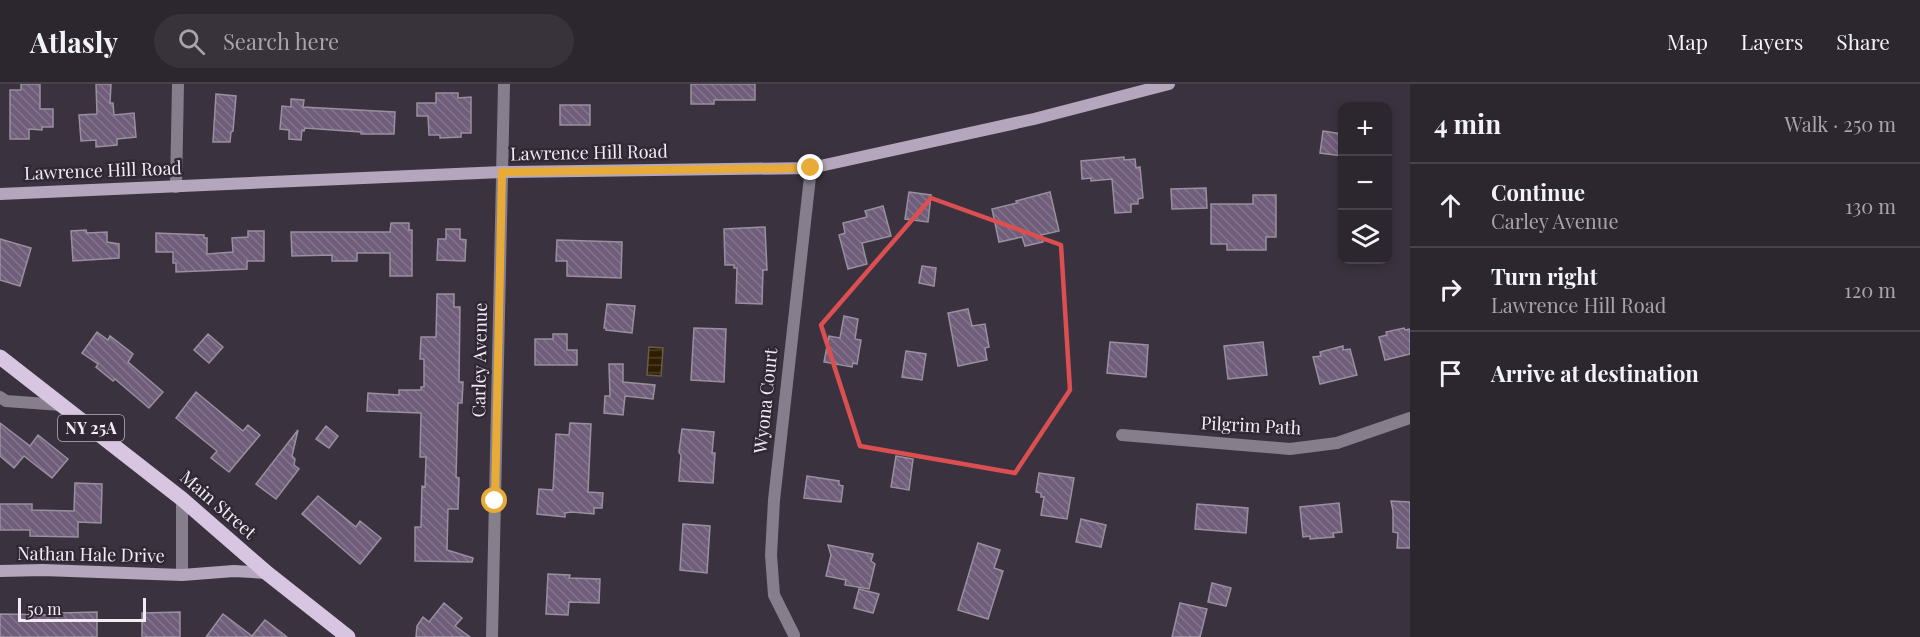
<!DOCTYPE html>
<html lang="en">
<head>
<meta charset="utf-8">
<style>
	:root { --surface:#2c262f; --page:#38323b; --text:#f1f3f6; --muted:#a6a5aa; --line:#48434b }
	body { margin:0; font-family:"Playfair Display",serif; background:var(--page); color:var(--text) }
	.controls { position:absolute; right:18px; top:18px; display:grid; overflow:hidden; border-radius:12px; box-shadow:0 3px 9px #0003 }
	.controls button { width:54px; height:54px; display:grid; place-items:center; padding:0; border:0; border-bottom:2px solid var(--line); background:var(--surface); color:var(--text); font:30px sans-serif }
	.scale { position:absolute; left:18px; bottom:15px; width:128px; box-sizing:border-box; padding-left:6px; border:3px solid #f2edf5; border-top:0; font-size:16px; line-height:21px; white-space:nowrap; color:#f2edf5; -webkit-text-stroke:4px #302935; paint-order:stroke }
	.stop { position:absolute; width:18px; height:18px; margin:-14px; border:4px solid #e9ab38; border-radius:50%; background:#fff }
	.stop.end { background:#e9ab38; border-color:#fff; box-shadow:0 2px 6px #0008 }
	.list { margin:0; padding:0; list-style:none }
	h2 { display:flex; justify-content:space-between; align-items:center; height:78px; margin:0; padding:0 24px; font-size:26px }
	h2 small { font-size:20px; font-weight:400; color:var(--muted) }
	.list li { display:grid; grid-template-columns:39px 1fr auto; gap:18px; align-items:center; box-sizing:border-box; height:84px; padding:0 24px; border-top:2px solid var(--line) }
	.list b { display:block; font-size:22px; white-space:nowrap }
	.list p { margin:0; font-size:20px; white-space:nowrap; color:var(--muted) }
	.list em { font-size:20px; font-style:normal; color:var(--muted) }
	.icon { flex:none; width:33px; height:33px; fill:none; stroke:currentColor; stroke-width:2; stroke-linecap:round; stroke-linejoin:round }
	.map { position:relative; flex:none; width:1410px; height:553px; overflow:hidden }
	header { display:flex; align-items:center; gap:36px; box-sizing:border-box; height:84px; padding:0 30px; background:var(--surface); border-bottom:2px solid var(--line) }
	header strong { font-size:28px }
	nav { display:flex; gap:33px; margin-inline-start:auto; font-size:21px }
	.search { width:420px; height:54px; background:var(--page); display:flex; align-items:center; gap:15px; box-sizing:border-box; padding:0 21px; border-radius:33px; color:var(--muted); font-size:22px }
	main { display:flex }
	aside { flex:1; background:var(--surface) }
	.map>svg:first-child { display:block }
	.water { fill:url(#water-rules); stroke:#695c4a; stroke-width:1.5 }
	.building { fill:url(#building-back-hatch); stroke:#99909f; stroke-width:1.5 }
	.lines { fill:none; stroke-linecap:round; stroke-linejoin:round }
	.street { stroke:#867e8c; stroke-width:12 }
	.secondary { stroke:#b4a6bc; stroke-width:12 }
	.primary { stroke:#d7c5e1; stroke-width:15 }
	.route { stroke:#e9ab38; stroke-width:8 }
	.marked { fill:none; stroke:#dc4f51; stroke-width:4.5; stroke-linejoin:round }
	.labels { text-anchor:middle; stroke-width:5; stroke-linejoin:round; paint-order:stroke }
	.shield { fill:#302935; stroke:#b8b2bb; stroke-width:1.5 }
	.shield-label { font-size:16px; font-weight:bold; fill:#f2edf5 }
	.street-label { font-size:18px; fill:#f2edf5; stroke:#302935 }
</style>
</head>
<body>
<header>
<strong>Atlasly</strong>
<div class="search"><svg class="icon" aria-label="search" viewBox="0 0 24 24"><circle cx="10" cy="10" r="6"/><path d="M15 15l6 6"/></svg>Search here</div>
<nav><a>Map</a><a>Layers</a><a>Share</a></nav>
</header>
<main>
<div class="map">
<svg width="1410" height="553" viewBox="0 0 1410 553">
	<defs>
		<pattern id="water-rules" width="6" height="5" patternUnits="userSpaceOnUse" patternTransform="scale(1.5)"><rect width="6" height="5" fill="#2e1e00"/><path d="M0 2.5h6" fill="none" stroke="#4d3f26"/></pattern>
		<pattern id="building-back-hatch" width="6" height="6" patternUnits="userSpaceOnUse" patternTransform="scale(1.5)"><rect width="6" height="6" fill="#6f5d7a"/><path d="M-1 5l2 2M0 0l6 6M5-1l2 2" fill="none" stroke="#84758e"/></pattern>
	</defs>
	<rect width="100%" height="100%" fill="#3a333f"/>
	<path class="water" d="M649,263L663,264L661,292L647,291Z"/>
	<path class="building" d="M21,0H40V25H53V43H42V46L29,45V55H10V6H21Z
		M96,0H111L110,19H113L114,31L134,29L136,53L117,55V61L96,63V56L81,57L79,31L97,30Z
		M691,0H755V16H714V20H691Z
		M436,9H458V14L471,13V49H461V53L440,54V51H429L428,32H417V19H436Z
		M216,10L236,12L233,47L231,48L230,58H213Z
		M291,15L304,16L303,23L395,28L394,50H361V48L305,44L304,47L302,46L301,56L289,55V46L280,45L282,22L291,23Z
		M560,21H590V41H560Z
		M1323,47L1342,50V72L1320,69Z
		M1124,73V76L1135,75L1136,84L1140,83L1143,114L1138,115V120H1131V128L1115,129L1112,95L1091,97V94L1082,95L1081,77Z
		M1206,104L1207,124L1172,125L1171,105Z
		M909,108L931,111L928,138L905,135Z
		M1050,108L1059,147L1041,151L1043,158L1025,162L1022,153L999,158L992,125L1017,119L1016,117Z
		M1253,111H1276V153H1266V166H1227V160H1211V120H1253Z
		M883,122L891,152L862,159L867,180L848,185L839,151L845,149L843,139L867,133L865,127Z
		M391,139H409V146H412V192H390V169H357V177H332V171L292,172L291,148H390Z
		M765,143L767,186H763L762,220L736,219L737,184H734V181H725L724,145Z
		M446,145H460V155L466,156L465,177L437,176L438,155H446Z
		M86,146L87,149L107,148V158L119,160V174L73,177L71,147Z
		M248,147H264V177H247V185L176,188V179H173V168H156V149L204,151V154H207V170L233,168L232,154L248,153Z
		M0,155L31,164L20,202L0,196Z
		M557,156L622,158L621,194L567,192V177H556Z
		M922,182L936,184L934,202L919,199Z
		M437,210H454V223H460L459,298H463L462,319H458L456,393L459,394L458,425H448L447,466L473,474L472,478L415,477V443H421L422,402L425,403L426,373H420L421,329L367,327L368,309L399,311V306H421V303H424V275H420L421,253H436Z
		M607,220L635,222L632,249L606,246V244H604Z
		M968,225L972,242L985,240L989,263L985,264L987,276L958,282L948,229Z
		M844,232L858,235L855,255L861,256L857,280L853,279L852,283L824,278L829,252L840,254Z
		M694,244L726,245L724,298L691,296Z
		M1404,244L1405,246L1410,245V270L1385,276L1379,253L1387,251L1386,248Z
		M97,248L108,256L110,252L133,270L128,278L163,308L149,324L115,295L113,297L96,283L98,280L82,269Z
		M208,250L223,263L209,279L194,266Z
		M553,250H567V266H577V281H535V255H553Z
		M1110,258L1148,261L1146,293L1107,289Z
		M1263,258L1267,291L1228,295L1224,262Z
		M1343,262V266L1350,265L1357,291L1320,300L1313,273L1321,272L1320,268Z
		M906,267L926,270L922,296L902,293Z
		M609,280H623V298L655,301L653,315L625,312L623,331L604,329L605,312H610Z
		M196,308L243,347L248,341L260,351L229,388L211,374L217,367L176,334Z
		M0,339L30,362L38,351L68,375L52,394L24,372L14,384L0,372Z
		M570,339L591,340L588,408L603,409L602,424H594V430L572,428L565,429V433L537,430L539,405L553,406L556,350L569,351Z
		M326,342L338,352L329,364L316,355Z
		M682,345L714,348L712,369H715L713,399L679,397L681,371L679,368Z
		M298,346L292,372L295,375L294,381L299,385L276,415L256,400Z
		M896,372L913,375L909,406L891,403Z
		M1039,389L1074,394L1067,435L1041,431L1044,413H1041V409L1036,408Z
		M807,392L839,397V401L843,402L841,418L804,414Z
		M75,399L102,400L101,439L78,438V453L30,452V446H0V420H32V426L74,427Z
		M318,412L356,443L360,437L381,454L360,480L302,430Z
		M1391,417L1410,418V464H1397L1398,449L1393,448V427Z
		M1339,419L1342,448L1333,449L1334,453L1310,455V452L1303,453L1300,423Z
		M1197,420L1248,424L1246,449L1195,445Z
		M1081,435L1106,441L1101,463L1076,458Z
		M683,440L710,442L707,489L680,486Z
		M978,459L1000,466L994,484L1003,487L988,535L958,526Z
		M828,461L873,470L871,477L875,480L869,505L845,501L846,496L826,492L831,471Z
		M548,490L570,491L569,494L600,495L599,519L569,518L568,531L546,530Z
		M1212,499L1231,504L1226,522L1208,518Z
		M859,505L879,510L873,529L854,524Z
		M444,519L462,534L455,542L470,553H416L417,542L423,533L429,538Z
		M1180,519L1207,525L1200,553H1172Z
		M97,528V553H0V530L60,531V529Z
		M180,528V553H142V529Z
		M223,530L252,552L265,536L287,553H206Z"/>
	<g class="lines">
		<path class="street" d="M176,103L178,0
			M0,313L6,317L61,321
			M1122,351L1290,365L1337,359L1410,334
			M182,491V415
			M794,551L774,511L771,471L774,416L811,84
			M492,553L504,0"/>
		<path class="secondary" d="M0,110L502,88L811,84L1034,35L1169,0
			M0,487L43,486L182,491L234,487L267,489"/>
		<path class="primary" d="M0,273L182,415L267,489L348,553"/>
	</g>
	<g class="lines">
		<path class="route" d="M495,417L502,88L811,84"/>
	</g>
	<path class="marked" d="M931,114L1061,161L1070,306L1015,389L860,362L821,241Z"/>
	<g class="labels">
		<rect class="shield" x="58" y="331" width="66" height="26" rx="4.5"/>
		<g class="shield-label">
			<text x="91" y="350">NY 25A</text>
		</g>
		<g class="street-label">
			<text transform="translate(589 69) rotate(-1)" y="6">Lawrence Hill Road</text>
			<text transform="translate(103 87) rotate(-2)" y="6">Lawrence Hill Road</text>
			<text transform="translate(480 276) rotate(-89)" y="6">Carley Avenue</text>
			<text transform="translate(766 317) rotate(-84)" y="6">Wyona Court</text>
			<text transform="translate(1251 342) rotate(3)" y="6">Pilgrim Path</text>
			<text transform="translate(218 421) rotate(41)" y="6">Main Street</text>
			<text transform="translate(91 471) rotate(1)" y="6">Nathan Hale Drive</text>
		</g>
	</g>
</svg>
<div class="controls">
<button>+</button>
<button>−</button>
<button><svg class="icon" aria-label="layers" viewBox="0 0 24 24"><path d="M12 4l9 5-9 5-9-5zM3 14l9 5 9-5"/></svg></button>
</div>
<div class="scale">50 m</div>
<div class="stop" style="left:495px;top:417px"></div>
<div class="stop end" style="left:811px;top:84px"></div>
</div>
<aside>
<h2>4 min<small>Walk · 250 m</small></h2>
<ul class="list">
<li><svg class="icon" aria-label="ahead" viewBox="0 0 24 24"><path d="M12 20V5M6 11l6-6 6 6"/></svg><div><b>Continue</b><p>Carley Avenue</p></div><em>130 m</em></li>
<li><svg class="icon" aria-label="right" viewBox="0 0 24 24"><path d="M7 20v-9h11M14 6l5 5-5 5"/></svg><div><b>Turn right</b><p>Lawrence Hill Road</p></div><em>120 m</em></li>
<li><svg class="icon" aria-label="arrive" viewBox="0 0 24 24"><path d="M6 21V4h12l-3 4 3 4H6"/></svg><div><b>Arrive at destination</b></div></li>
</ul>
</aside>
</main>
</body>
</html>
